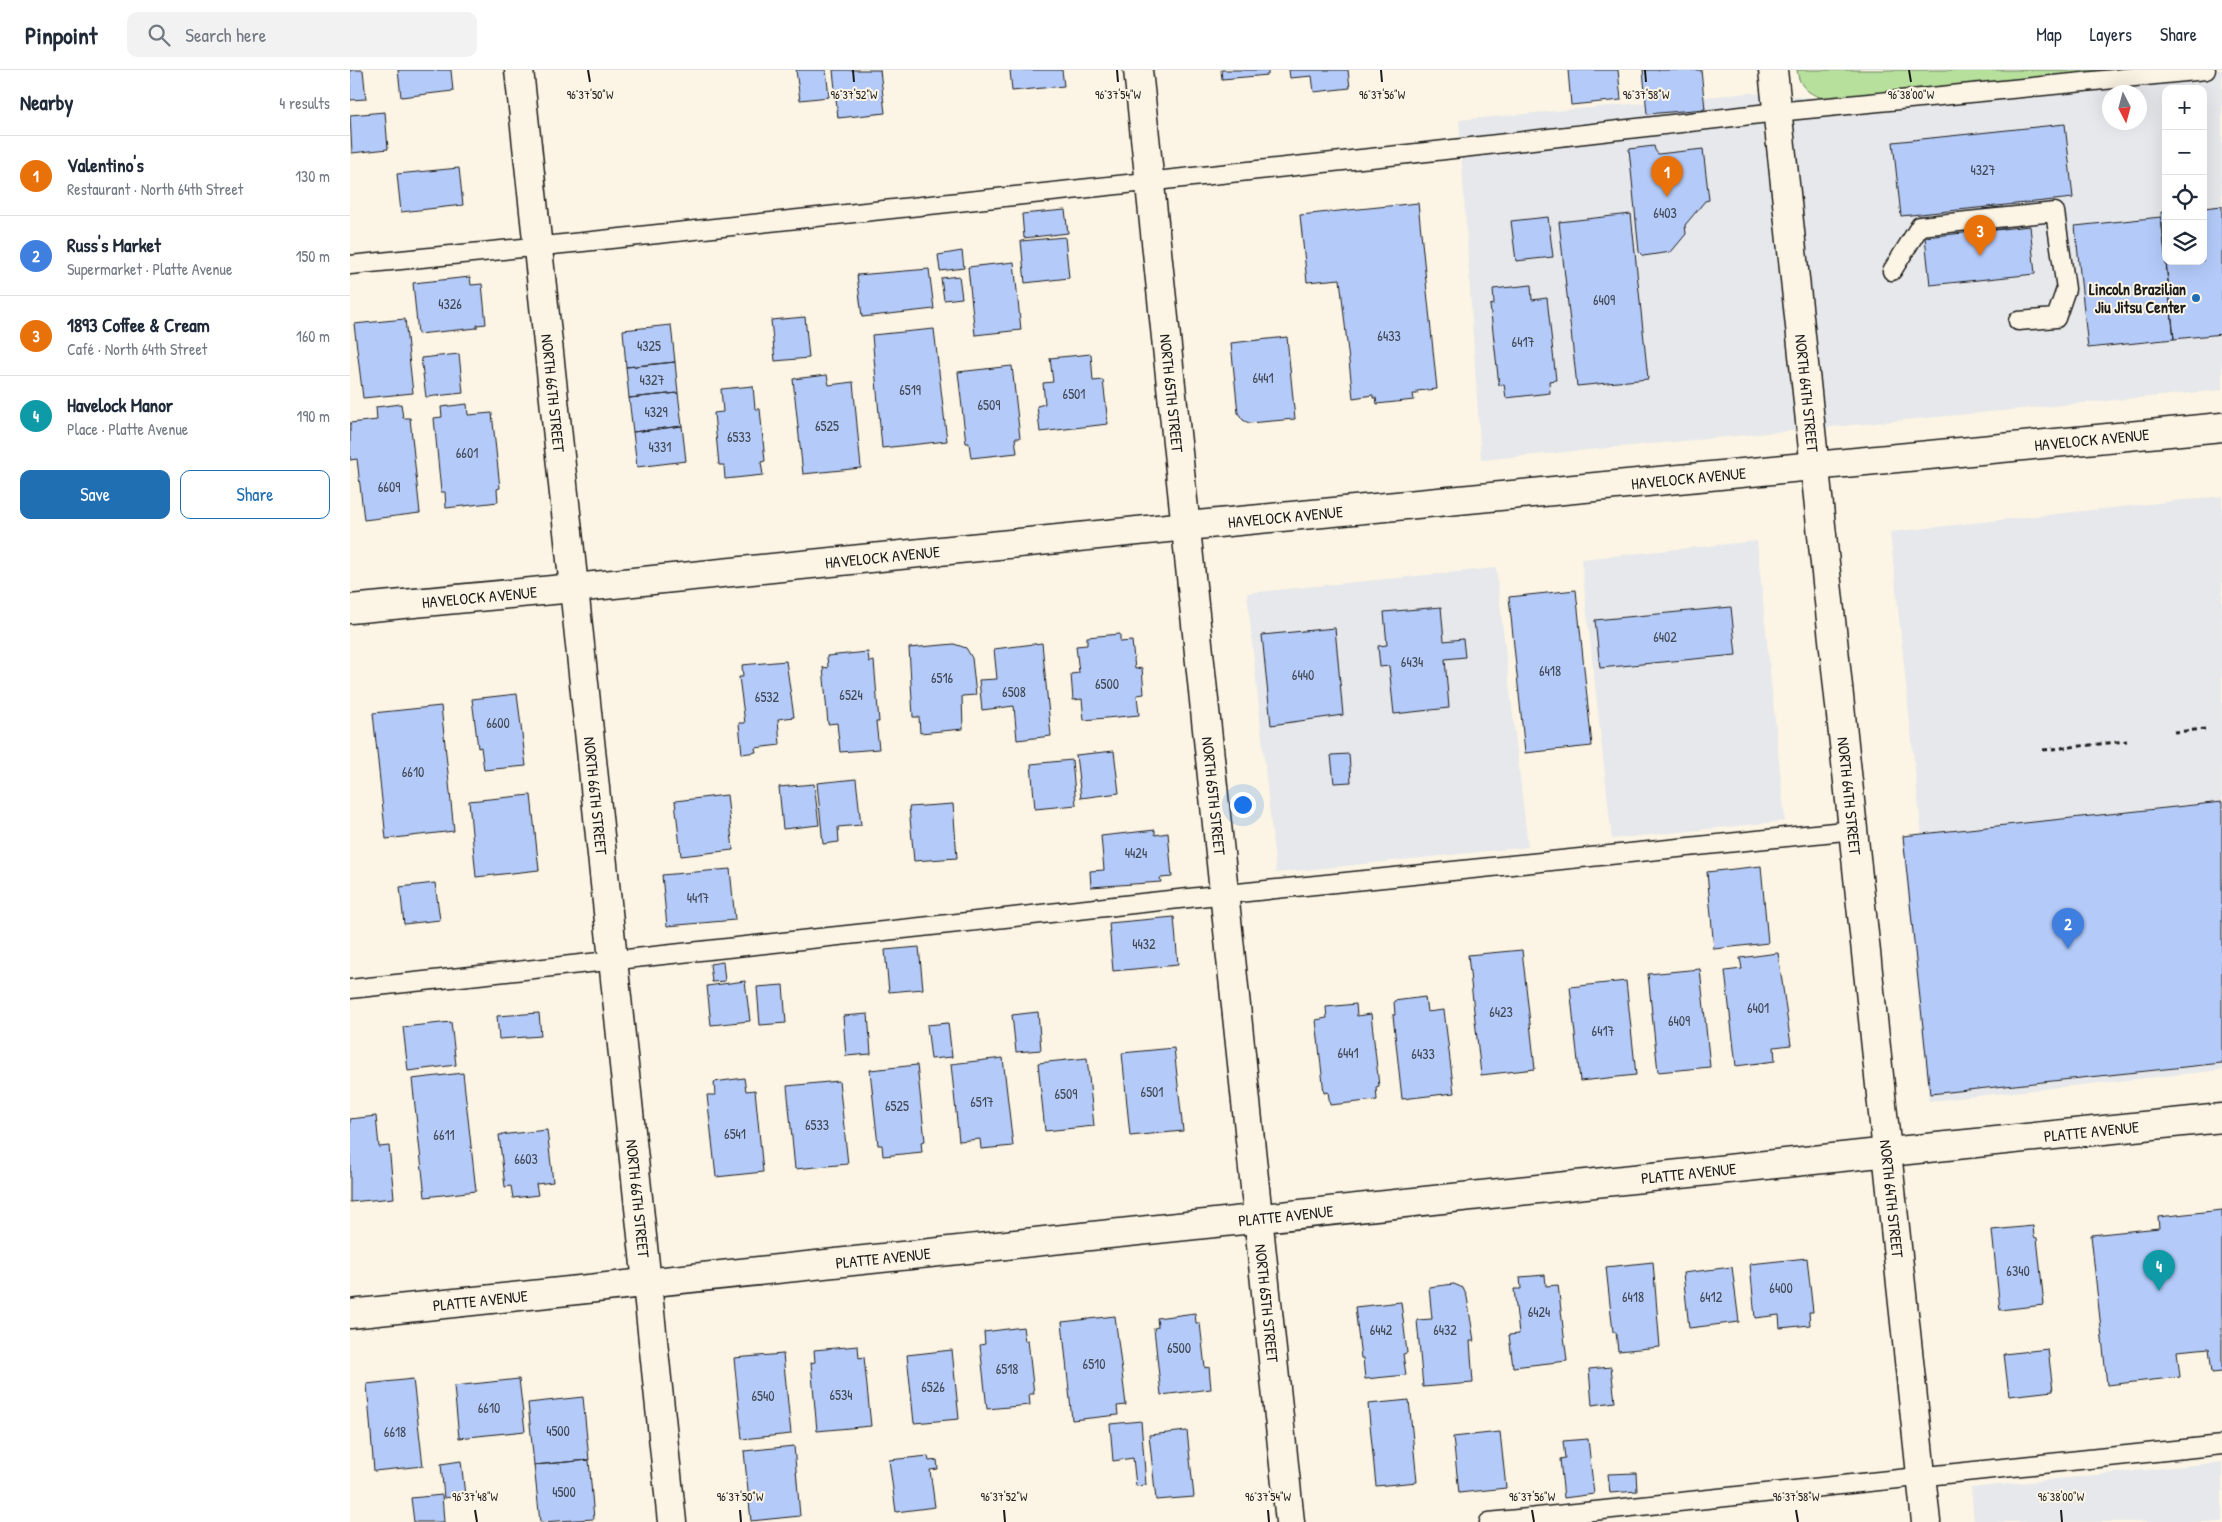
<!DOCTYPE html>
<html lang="en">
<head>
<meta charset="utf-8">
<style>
	:root { --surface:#fff; --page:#f2f2f3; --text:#1f2937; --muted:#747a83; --line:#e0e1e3; --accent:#1f6fb2 }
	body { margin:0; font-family:"Patrick Hand",sans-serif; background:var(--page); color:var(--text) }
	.controls { position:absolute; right:15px; top:15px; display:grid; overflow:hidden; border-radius:10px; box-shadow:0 5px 20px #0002 }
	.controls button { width:45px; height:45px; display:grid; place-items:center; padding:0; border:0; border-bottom:1px solid var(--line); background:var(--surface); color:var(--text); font:25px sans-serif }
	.compass { position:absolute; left:1752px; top:15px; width:45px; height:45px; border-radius:50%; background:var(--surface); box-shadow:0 5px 20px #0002; rotate:174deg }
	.you { position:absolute; left:892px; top:734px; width:18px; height:18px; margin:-12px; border:4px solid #fff; border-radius:50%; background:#1a73e8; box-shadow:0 0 0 8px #1a73e833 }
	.badge { display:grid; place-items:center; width:32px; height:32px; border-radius:50%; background:var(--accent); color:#fff; font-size:16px; font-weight:700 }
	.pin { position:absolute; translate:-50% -41px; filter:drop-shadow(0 1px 2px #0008) }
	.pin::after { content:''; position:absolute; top:26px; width:18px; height:15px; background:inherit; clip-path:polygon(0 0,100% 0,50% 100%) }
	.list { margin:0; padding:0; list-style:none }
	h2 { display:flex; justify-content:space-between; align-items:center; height:65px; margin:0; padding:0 20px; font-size:21px }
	h2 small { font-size:16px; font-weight:400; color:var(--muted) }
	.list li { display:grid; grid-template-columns:32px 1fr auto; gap:15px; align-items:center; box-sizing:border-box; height:80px; padding:0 20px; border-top:1px solid var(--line) }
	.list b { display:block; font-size:19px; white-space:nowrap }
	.list p { margin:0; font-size:16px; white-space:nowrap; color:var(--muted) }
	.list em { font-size:16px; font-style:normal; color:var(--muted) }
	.actions { display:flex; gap:10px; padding:15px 20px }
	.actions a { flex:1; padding:11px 0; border:1px solid var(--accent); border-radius:10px; text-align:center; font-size:18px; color:var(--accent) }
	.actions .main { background:var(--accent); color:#fff }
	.icon { flex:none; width:28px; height:28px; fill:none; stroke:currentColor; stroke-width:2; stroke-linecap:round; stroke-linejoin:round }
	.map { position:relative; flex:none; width:1872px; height:1452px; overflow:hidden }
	header { display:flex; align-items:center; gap:30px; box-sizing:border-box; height:70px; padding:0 25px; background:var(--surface); border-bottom:1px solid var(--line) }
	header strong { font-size:24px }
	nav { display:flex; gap:28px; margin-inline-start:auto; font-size:18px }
	.search { width:350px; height:45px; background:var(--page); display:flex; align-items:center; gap:12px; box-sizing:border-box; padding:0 18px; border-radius:10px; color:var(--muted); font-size:19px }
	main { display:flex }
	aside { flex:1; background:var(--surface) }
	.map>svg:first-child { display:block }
	.built { fill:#e6e8eb; fill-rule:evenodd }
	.green { fill:#b7e09c; stroke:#6a7e5c }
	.building { fill:#b4cbfa; stroke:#1c1c1c }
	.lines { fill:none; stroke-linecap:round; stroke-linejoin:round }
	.lane-casing { stroke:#1c1c1c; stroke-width:21 }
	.street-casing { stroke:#1c1c1c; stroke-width:31 }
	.secondary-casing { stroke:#1c1c1c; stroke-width:31 }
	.path { stroke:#1c1c1c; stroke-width:3; stroke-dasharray:5 4; stroke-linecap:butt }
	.lane { stroke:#fcf5e5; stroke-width:18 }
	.street { stroke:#fcf5e5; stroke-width:28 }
	.secondary { stroke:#fcf5e5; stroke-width:28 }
	.ticks { fill:none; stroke:#1c1c1c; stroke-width:2 }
	.poi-dot { fill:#1f6fb2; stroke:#fcf5e5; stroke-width:2 }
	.labels { text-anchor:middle; stroke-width:4; stroke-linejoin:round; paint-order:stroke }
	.number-label { font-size:14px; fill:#424854 }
	.poi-label { font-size:16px; font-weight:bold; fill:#1c1c1c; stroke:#fcf5e5; text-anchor:end }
	.street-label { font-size:16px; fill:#1c1c1c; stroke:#fcf5e5 }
	.ticks-label { font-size:12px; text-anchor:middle; fill:#1c1c1c; stroke:#fcf5e5; stroke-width:4; stroke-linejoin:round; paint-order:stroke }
</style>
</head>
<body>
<header>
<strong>Pinpoint</strong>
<div class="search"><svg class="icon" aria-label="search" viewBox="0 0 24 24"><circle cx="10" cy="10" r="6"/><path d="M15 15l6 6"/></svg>Search here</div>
<nav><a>Map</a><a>Layers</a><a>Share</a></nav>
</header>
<main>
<aside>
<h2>Nearby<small>4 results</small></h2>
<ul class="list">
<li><span class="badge" style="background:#e8710a">1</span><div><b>Valentino's</b><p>Restaurant · North 64th Street</p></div><em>130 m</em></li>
<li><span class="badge" style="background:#3f7fe0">2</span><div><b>Russ's Market</b><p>Supermarket · Platte Avenue</p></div><em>150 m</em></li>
<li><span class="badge" style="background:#e8710a">3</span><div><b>1893 Coffee &amp; Cream</b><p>Café · North 64th Street</p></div><em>160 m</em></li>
<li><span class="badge" style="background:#0f9aa8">4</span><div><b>Havelock Manor</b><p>Place · Platte Avenue</p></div><em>190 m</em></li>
</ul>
<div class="actions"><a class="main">Save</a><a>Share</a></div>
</aside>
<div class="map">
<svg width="1872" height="1452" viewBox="0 0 1872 1452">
	<rect width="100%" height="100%" fill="#fcf5e5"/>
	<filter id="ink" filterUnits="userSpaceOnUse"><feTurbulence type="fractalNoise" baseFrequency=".02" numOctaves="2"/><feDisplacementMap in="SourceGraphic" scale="10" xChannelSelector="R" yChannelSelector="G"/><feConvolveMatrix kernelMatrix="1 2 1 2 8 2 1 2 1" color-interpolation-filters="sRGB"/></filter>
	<g filter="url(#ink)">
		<path class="built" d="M1759,0H1872V320L1131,390L1109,50L1399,23L1478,29ZM1816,19H1853V191H1816ZM1760,22H1790V52H1760Z
			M1872,426V1000L1579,1031L1552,771L1572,768L1540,462Z
			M1407,471L1435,751L1262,769L1231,489Z
			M1146,498L1178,777L926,803L897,523Z
			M1872,1392V1452H1624L1621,1418Z"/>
		<path class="green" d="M1447,0H1759L1478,29C1461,26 1449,18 1447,0Z"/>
		<path class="building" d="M0,0H13L16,29L0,30Z
			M48,0H101L103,21L51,27Z
			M446,0H476L479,27L450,30Z
			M483,0H530L535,43L488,48Z
			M660,0H712L714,16L662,21Z
			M871,0H918V5L872,9Z
			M939,0H998L1000,18L964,22L962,6L940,8Z
			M1218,0H1268L1271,30L1221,35Z
			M1293,0H1351L1355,39L1297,44Z
			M35,42L38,79L2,83L0,45Z
			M1715,54L1723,128L1551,146L1543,72Z
			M1304,76L1305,80L1308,84L1353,79L1359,130L1355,131L1335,155L1336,164L1321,182L1293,186L1289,182L1279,79Z
			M109,98L113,135L51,142L47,104Z
			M1068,133L1087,319L1067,321V324H1063L1064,330L1027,334L1026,328H1023V325L1003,328L990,209L957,212L950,145Z
			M1872,136V264L1824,269L1816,191H1853V138Z
			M1653,137L1655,159L1634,161L1632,139Z
			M715,140L718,163L674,168L672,144Z
			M1811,142H1816V189L1811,147Z
			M1281,144L1298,309L1227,316L1209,152Z
			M1198,147L1203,187L1166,191L1161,151Z
			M1811,147L1824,269L1738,278L1725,156Z
			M1680,156L1685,204L1580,215L1575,167Z
			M715,167L719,208L675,213L671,171Z
			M612,181L614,198L590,201L588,185Z
			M664,192L671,260L625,265L618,197Z
			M579,199L584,239L512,247L507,205Z
			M609,206L612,228L594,230L591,208Z
			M120,207L121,215L132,214L136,254L127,255V258L68,264L63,213Z
			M1181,215L1182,230L1197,228L1206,310L1199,311L1200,323L1156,328L1154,314L1149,315L1140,235L1144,234L1143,219Z
			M455,247L459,288L425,291L421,250Z
			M55,249L63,323L13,328L4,254Z
			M321,255L325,292L276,297L273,260Z
			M584,259L597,371L532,378L522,265Z
			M937,267L945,349L899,353L893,350L888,343L881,273Z
			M109,284L113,323L76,327L71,288Z
			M741,284L743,311L753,310L758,354L690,362L687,336L695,334L693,313L703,312L700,288Z
			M325,292L328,323L279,328L276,297Z
			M662,296L670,368H665L667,383L621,388L619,373H616L608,302Z
			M477,305L479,315L503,312L511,398L453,404L443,309Z
			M403,316L405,339H410L415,391L411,392L413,405L375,409L374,395H369L364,343L373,342L371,319Z
			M328,323L332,356L283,362L279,328Z
			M51,334L53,348H60L70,443L14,450L7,389L0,390V353L27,350L26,337Z
			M117,334L118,345L142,343L150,418L147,419L148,432L96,438L95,422H91L84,348L92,347L91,337Z
			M332,356L336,391L287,397L283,362Z
			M1226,520L1242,676L1175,683L1159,527Z
			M1091,537L1094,571L1113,569L1115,587L1095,589L1099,638L1044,644L1039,596L1030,597L1028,576L1037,575L1034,542Z
			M1381,537L1386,585L1250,598L1245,550Z
			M985,558L993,645L921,655L912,565Z
			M770,564V572L782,571L785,599L792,598L794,624L787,625L789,645L734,650L732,629L723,630L721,604L729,603L726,576L737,575V567Z
			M692,573L701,666L667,670L664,636L632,640L629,610L647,609L644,579Z
			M604,574L616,578L622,588L626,625L612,626L613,659L570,663L569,647H563L559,578Z
			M518,582L519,592L524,591L529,652H526L529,679L490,682L487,653L478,654L473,597L478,598L477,586Z
			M436,591L444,647L428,649L430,675L405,678L406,682L392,684L389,653H395L389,607H393L392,595Z
			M167,624L176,696L134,700L131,677L128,678L122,629Z
			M91,636L104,761L36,769L23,643Z
			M764,681L769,723L731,728L726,685Z
			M999,684L1001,712L984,713L981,685Z
			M722,690L726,735L685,739L681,694Z
			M506,709L511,755L488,757L489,772L473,774L467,713Z
			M464,714L469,755L433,759L429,717Z
			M181,725L189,800L126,807L119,731Z
			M377,725L383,780L331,786L325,731Z
			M1872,732V993L1580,1024L1553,766Z
			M603,734L607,788L564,791L559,737Z
			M805,760V765L818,763L822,807L810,808L811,812L741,817L740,801L754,800L751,766Z
			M1411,796L1418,873L1364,879L1357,802Z
			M380,799L385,850L317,856L312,805Z
			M85,813L90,850L54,854L50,817Z
			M824,847L828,895L763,901L759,853Z
			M569,877L573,919L539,922L535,880Z
			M1172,880L1185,999L1131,1005L1118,885Z
			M1428,883L1441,975L1424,977L1425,991L1386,996L1375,901L1392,899L1390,888Z
			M373,892L375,911L362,912L360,894Z
			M1350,899L1360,997L1308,1002L1298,904Z
			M395,911L400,951L361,955L357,916Z
			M1276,911L1286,1005L1230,1011L1220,917Z
			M433,915L436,953L410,955L407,917Z
			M1075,927L1077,942L1094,940L1104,1023L1052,1029L1043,945H1045L1044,931Z
			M1006,934L1007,946L1021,944L1029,1016L1026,1017L1027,1030L980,1035L978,1022L974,1023L966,950L977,948L976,937Z
			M688,942L691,980L666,982L662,945Z
			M189,943L191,966L149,969L147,946Z
			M518,944L521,984L496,986L493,946Z
			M101,952L106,995L58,1001L53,957Z
			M598,953L602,987L581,989L577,955Z
			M824,978L833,1061L780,1066L772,983Z
			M653,988L663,1076L631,1079L630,1069L609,1071L601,994Z
			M737,988L744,1056L695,1061L688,993Z
			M567,995L575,1071L571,1072L572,1082L533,1086L532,1075H528L520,1000Z
			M113,1003L126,1121L75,1127L62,1009Z
			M394,1008L396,1021L405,1020L413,1102L366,1107L357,1025H365L364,1012Z
			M489,1011L498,1094L445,1099L437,1016Z
			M26,1046L29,1077L39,1076L44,1128L0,1132V1049Z
			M197,1060L203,1112L186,1114L188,1125L163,1128L161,1116L155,1117L149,1065Z
			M1872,1140V1302L1862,1303L1859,1278L1827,1281L1830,1307L1757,1315L1741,1165L1809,1158L1808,1147Z
			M1683,1156L1684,1167L1687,1168L1694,1235L1650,1240L1642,1160Z
			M1457,1188L1463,1242H1459L1460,1255L1430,1258L1429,1245L1405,1248L1400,1194Z
			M1303,1192L1310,1277L1268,1281L1266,1262H1263L1256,1197Z
			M1382,1197L1389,1252L1339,1258L1333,1203Z
			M1195,1205L1196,1216L1208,1215L1217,1291L1163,1297L1159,1265L1169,1264L1164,1219H1171L1170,1207Z
			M1104,1214L1113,1218L1117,1227L1124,1271H1120L1123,1313L1073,1317L1067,1250L1082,1249L1079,1217Z
			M1051,1232L1057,1283L1053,1284L1056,1305L1015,1309L1013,1288H1011L1005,1237Z
			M845,1243L846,1253H850L855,1298L859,1297L861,1319L811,1325L804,1258L808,1257L807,1248Z
			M765,1246L776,1335L767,1336L768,1345L722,1350L712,1252Z
			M673,1257L675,1271L678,1270L684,1324H679L680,1335L637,1339L630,1275L635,1274L634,1262Z
			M508,1276L509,1288L514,1287L521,1356L467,1361L461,1293L465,1292L464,1280Z
			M1698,1279L1703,1321L1659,1326L1654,1284Z
			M602,1280L609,1349L564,1353L557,1285Z
			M433,1284L441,1364L392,1369L384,1288Z
			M1261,1297L1265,1332L1242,1335L1239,1299Z
			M63,1309L73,1396L24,1401L17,1314Z
			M169,1309L175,1361L109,1368L104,1316Z
			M233,1327L239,1390L184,1395L178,1333Z
			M1059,1330L1067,1412L1026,1416L1018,1334Z
			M791,1351L796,1415L786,1416L783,1388L763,1391L760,1354Z
			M837,1361L844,1427L806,1430L799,1365Z
			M1150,1362L1156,1418L1109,1423L1103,1367Z
			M1238,1369L1244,1424L1214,1428L1210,1389L1215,1388L1213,1371Z
			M444,1376L450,1446L401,1451L394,1381Z
			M578,1386L579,1391L587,1390L588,1399L580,1400L585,1437L546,1442L539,1390Z
			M239,1390L244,1449L190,1452L184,1395Z
			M111,1391L115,1425L94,1428L91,1394Z
			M1286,1403L1287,1421L1260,1423L1258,1404Z
			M92,1425L94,1452H64L61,1428Z"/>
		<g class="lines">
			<defs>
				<path id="lane" d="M0,195L233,172L1086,81L1427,42L1856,0
					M1542,201L1570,156L1705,142L1716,219L1706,248L1668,251
					M0,919L829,829L1504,760
					M1139,1452L1872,1375"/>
				<g id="street">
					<path id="s1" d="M788,0L940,1452"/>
					<path id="s2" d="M1423,0L1576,1452"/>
					<path id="s3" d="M224,518L322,1452"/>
					<path id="s4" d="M0,1244L1577,1078L1872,1048"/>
				</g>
				<g id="secondary">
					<path id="s5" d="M169,0L224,518"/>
					<path id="s6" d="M0,539L224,518L837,456L1872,357"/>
				</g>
			</defs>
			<use href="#lane" class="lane-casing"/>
			<use href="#street" class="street-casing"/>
			<use href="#secondary" class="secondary-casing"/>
			<path class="path" d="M1824,662L1855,659
				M1693,680L1777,671"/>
			<use href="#lane" class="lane"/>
			<use href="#street" class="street"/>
			<use href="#secondary" class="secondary"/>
		</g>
	</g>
	<path class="ticks" d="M238,0L240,12M503,0L504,12M767,0L768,12M1031,0L1032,12M1295,0L1296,12M1559,0L1561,12M125,1440L127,1452M390,1440L391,1452M654,1440L655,1452M918,1440L919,1452M1182,1440L1184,1452M1446,1440L1448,1452M1711,1440L1712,1452"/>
	<circle class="poi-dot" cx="1846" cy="228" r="5"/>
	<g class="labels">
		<g class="number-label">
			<text x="1633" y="105">4327</text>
			<text x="1315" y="148">6403</text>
			<text x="1254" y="235">6409</text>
			<text x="100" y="239">4326</text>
			<text x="1039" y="271">6433</text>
			<text x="1173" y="277">6417</text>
			<text x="299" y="281">4325</text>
			<text x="913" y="313">6441</text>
			<text x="302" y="315">4327</text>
			<text x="560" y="325">6519</text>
			<text x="724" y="329">6501</text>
			<text x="639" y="340">6509</text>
			<text x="306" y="347">4329</text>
			<text x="477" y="361">6525</text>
			<text x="389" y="372">6533</text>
			<text x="310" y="382">4331</text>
			<text x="117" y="388">6601</text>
			<text x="39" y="422">6609</text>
			<text x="1315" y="572">6402</text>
			<text x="1062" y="597">6434</text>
			<text x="1200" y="606">6418</text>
			<text x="953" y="610">6440</text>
			<text x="592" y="613">6516</text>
			<text x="757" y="619">6500</text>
			<text x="664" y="627">6508</text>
			<text x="501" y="630">6524</text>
			<text x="417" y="632">6532</text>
			<text x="148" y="658">6600</text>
			<text x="63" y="707">6610</text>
			<text x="786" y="788">4424</text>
			<text x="348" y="833">4417</text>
			<text x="794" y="879">4432</text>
			<text x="1408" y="943">6401</text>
			<text x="1151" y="947">6423</text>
			<text x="1329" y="956">6409</text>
			<text x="1253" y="966">6417</text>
			<text x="998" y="988">6441</text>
			<text x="1073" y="989">6433</text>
			<text x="802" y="1027">6501</text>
			<text x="716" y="1029">6509</text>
			<text x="632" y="1037">6517</text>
			<text x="547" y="1041">6525</text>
			<text x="467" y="1060">6533</text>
			<text x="385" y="1069">6541</text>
			<text x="94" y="1070">6611</text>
			<text x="176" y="1094">6603</text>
			<text x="1668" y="1206">6340</text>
			<text x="1431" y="1223">6400</text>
			<text x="1283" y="1232">6418</text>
			<text x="1361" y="1232">6412</text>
			<text x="1189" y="1247">6424</text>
			<text x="1031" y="1265">6442</text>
			<text x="1095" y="1265">6432</text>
			<text x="829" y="1283">6500</text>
			<text x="744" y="1299">6510</text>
			<text x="657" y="1304">6518</text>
			<text x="583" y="1322">6526</text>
			<text x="491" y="1330">6534</text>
			<text x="413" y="1331">6540</text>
			<text x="139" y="1343">6610</text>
			<text x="208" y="1366">4500</text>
			<text x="45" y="1367">6618</text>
			<text x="214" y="1427">4500</text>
		</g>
		<g class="poi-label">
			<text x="1836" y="225">Lincoln Brazilian<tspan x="1836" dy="18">Jiu Jitsu Center</tspan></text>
		</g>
		<g class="street-label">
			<text dy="6" stroke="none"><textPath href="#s5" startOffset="325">NORTH 66TH STREET</textPath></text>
			<text dy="6" stroke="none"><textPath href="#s1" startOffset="325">NORTH 65TH STREET</textPath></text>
			<text dy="6" stroke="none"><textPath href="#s2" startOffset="325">NORTH 64TH STREET</textPath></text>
			<text dy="6" stroke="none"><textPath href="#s6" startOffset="1750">HAVELOCK AVENUE</textPath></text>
			<text dy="6" stroke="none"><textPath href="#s6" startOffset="1345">HAVELOCK AVENUE</textPath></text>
			<text dy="6" stroke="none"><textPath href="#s6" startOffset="940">HAVELOCK AVENUE</textPath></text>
			<text dy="6" stroke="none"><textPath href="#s6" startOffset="535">HAVELOCK AVENUE</textPath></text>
			<text dy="6" stroke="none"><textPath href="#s6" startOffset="130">HAVELOCK AVENUE</textPath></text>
			<text dy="6" stroke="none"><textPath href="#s3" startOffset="209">NORTH 66TH STREET</textPath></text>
			<text dy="6" stroke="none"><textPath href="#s1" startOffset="730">NORTH 65TH STREET</textPath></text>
			<text dy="6" stroke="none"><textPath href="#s2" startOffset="730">NORTH 64TH STREET</textPath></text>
			<text dy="6" stroke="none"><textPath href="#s4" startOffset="1751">PLATTE AVENUE</textPath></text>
			<text dy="6" stroke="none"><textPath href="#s4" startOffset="1346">PLATTE AVENUE</textPath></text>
			<text dy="6" stroke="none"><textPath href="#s3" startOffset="614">NORTH 66TH STREET</textPath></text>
			<text dy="6" stroke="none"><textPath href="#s2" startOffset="1135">NORTH 64TH STREET</textPath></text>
			<text dy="6" stroke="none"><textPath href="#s4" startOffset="941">PLATTE AVENUE</textPath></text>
			<text dy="6" stroke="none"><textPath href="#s4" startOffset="536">PLATTE AVENUE</textPath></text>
			<text dy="6" stroke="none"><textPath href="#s4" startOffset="131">PLATTE AVENUE</textPath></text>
			<text dy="6" stroke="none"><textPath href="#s1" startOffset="1240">NORTH 65TH STREET</textPath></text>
		</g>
	</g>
	<g class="ticks-label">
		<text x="240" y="29">96°37'50"W</text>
		<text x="504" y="29">96°37'52"W</text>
		<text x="768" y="29">96°37'54"W</text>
		<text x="1032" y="29">96°37'56"W</text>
		<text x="1296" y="29">96°37'58"W</text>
		<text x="1561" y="29">96°38'00"W</text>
		<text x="125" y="1431">96°37'48"W</text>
		<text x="390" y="1431">96°37'50"W</text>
		<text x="654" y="1431">96°37'52"W</text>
		<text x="918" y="1431">96°37'54"W</text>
		<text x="1182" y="1431">96°37'56"W</text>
		<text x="1446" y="1431">96°37'58"W</text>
		<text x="1711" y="1431">96°38'00"W</text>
	</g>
</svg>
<div class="controls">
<button>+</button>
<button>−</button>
<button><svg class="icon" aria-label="locate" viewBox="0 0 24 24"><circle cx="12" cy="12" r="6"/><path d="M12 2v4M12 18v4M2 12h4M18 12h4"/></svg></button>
<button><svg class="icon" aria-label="layers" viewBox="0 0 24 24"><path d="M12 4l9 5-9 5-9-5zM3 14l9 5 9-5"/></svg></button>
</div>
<svg class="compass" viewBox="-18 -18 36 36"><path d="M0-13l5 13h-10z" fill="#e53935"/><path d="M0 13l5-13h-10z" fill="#747a83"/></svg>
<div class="you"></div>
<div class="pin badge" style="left:1317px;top:127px;background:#e8710a">1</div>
<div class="pin badge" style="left:1718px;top:879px;background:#3f7fe0">2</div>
<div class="pin badge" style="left:1630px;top:186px;background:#e8710a">3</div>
<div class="pin badge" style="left:1809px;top:1221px;background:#0f9aa8">4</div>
</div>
</main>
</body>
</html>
